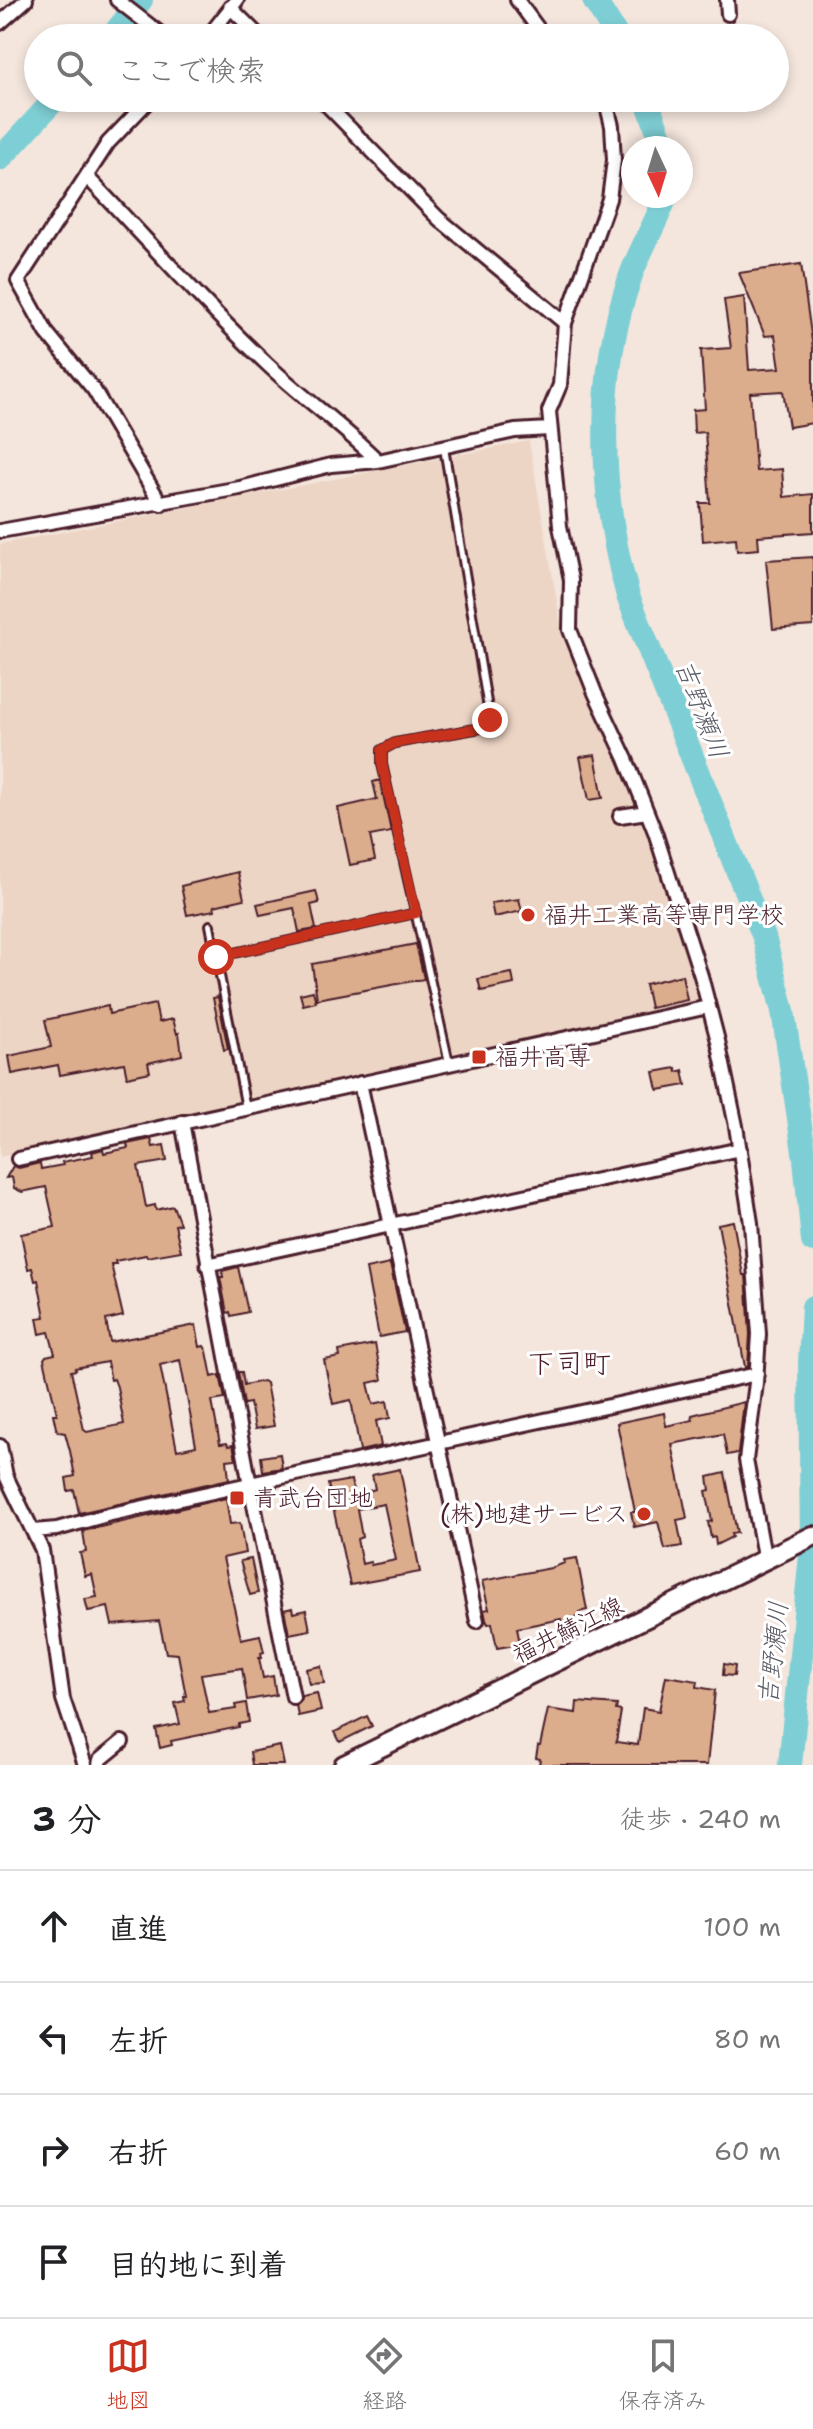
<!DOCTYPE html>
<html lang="ja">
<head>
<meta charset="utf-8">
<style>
	:root { --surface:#fff; --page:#f6f6f6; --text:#202124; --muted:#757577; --line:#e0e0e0; --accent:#c8321e }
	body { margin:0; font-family:"Shantell Sans","Klee One",sans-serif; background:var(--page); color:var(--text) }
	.compass { position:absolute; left:621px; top:136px; width:72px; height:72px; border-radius:50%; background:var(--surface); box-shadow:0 4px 12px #0003; rotate:176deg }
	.stop { position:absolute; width:24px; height:24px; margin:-18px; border:6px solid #c8321e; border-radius:50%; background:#fff }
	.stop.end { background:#c8321e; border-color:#fff; box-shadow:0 2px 8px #0008 }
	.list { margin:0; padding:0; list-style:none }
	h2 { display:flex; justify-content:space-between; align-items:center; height:104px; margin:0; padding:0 32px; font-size:34px }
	h2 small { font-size:26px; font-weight:400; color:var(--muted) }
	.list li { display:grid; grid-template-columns:52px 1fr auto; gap:24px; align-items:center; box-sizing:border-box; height:112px; padding:0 32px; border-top:2px solid var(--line) }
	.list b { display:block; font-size:30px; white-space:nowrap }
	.list em { font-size:26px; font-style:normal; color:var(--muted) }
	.icon { flex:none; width:44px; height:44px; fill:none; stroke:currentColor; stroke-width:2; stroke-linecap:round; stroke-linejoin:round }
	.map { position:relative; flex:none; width:813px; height:1765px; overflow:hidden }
	.search { position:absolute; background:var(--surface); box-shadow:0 4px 12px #0003; left:24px; right:24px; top:24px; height:88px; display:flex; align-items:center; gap:20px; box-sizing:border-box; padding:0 28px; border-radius:44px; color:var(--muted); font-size:30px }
	.sheet { height:552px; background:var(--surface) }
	nav { display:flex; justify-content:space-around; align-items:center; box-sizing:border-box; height:112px; border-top:2px solid var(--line); background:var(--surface); font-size:22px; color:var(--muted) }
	nav a { display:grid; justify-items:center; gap:4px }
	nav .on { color:var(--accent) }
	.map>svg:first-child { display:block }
	.built { fill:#edd5c5 }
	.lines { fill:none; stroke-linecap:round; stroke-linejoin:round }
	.river { stroke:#7ecfd5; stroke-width:24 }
	.building { fill:#dcad8d; stroke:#4a1f2b; stroke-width:2; fill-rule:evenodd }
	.lane-casing { stroke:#4a1f2b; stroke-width:12 }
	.street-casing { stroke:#4a1f2b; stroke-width:18 }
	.secondary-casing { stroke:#4a1f2b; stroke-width:24 }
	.lane { stroke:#fff; stroke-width:6 }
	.street { stroke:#fff; stroke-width:12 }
	.secondary { stroke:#fff; stroke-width:18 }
	.route { stroke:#c8321e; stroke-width:10 }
	.poi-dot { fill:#c8321e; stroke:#fff; stroke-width:3 }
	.labels { text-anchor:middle; stroke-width:6; stroke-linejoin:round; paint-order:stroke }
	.poi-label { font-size:24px; fill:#4a1f2b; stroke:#fff; text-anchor:start }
	.street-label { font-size:24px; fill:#4a1f2b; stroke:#fff }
	.water-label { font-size:26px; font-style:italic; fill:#5c5d66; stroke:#fff }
	.quarter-label { font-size:28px; fill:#4a1f2b; stroke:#fff }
</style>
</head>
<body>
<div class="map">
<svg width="813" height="1765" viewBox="0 0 813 1765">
	<rect width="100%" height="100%" fill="#f4e6dd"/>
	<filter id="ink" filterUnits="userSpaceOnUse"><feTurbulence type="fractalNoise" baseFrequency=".0125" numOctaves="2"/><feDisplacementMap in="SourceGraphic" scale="16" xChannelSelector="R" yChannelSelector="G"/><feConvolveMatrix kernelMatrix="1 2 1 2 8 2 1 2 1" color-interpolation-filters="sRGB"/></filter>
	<g filter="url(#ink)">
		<path class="built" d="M529,441L562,630L648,835L699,1001L0,1157V544Z"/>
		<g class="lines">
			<path class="river" d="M594,0L618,38
				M111,38L141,0
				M646,98L664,148
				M0,159L56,98
				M666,196C656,223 641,248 631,275C595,376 599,494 628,596L764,937L783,1011L805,1159L813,1241
				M790,1765L812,1545L810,1362L813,1307"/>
		</g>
		<path class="building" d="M801,264L813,348V423L789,427L783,391L750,393L756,471L782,469L784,497L813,494V532L758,536L759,549L737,551L736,538L703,541L700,503H710L705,432L694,433L693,410L705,409L701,350L731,348L724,300L744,297L749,370L780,368L775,335L765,336L739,273Z
			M813,557V626L773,629L766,560Z
			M595,755L603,798L589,800L580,757Z
			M380,780L391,832L370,836L375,860L350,865L338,808L377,799L373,782Z
			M238,872L244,899L214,906L215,910L187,915L181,886Z
			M316,891L319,903L311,905L316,929L299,932L294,908L260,915L257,904Z
			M519,899L522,911L494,917L491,903Z
			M416,944L424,979L317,999L312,964Z
			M512,973L514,984L481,991L478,979Z
			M682,975L687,1000L650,1008L645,984Z
			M313,991L316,1002L303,1005L300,994Z
			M218,997L228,1049L224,1050L213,998Z
			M155,1004L159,1022L173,1019L177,1034L179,1033L182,1055L148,1063L150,1072L127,1077L124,1063L60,1075L58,1065L12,1074L9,1056L51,1047L45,1020L108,1006L109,1014Z
			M676,1068L677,1072L683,1070L686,1085L658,1090L654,1072Z
			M151,1139L153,1147L164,1145L167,1161L138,1166L146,1207L155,1205L156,1210L173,1206L180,1224L175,1225L181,1251L147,1257L146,1255L115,1261L116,1264H111L123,1316L106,1320L110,1342L196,1325L200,1347L204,1346L207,1351L212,1377L220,1375L225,1399L212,1401L220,1444L227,1443L228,1446L233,1445L236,1459L227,1460L229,1479L79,1513L74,1490L68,1491L66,1478L75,1476L70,1451L65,1433L59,1432L56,1428L53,1414H57L44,1359L46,1356L55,1354L49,1332L40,1334L37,1318L45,1317L38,1280L35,1281L32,1268L28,1269L21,1234L55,1227L46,1187L22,1192L14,1188L12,1177L6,1178L13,1166L19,1168L40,1163L41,1169L63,1165L62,1162L93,1156L92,1152L103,1149L104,1153L128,1148L127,1144ZM180,1360L196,1446L177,1450L160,1365ZM107,1362L111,1380L114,1379L117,1387L124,1424L87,1432L84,1430L71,1371L76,1370L75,1368Z
			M733,1221L743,1275H746L750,1334L748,1367H745L718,1224Z
			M390,1264L405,1332L379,1337L366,1269Z
			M238,1267L248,1312L231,1316L230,1312L227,1313L220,1277H223L222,1271Z
			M375,1344L382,1380L368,1383L373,1404L387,1401L390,1418L376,1421L381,1446L360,1451L351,1400L333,1404L324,1360L340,1357L339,1351Z
			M238,1372H242L244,1385L263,1381L266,1383L274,1426L255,1429L250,1403L244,1404Z
			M744,1402L738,1453L727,1455L723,1434L672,1444L687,1518L677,1520L682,1546L665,1549L658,1522L634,1527L631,1512H635L617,1423L664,1413L666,1426L693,1420L692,1415Z
			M280,1454L282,1468L263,1471L261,1457Z
			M400,1469L420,1572L350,1585L328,1484L351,1480L354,1496L375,1489L372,1475ZM384,1504L396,1560L371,1565L370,1562L362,1564L357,1539L362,1537L357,1509Z
			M725,1473L737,1533L731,1534L732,1537L716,1545L715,1537L711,1538L708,1522L712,1521L706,1491L710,1490L708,1477Z
			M226,1498L230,1524L240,1523L245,1553L223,1558L241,1639L260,1635L264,1652L261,1653L262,1658H259L263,1678L273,1676L276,1695L247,1700L242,1668L201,1674L209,1713L236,1709L235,1705L246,1703L249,1722L239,1724V1727L171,1741L172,1745L160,1748L156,1729L180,1724L175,1703L185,1701L184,1696H186L178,1654L166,1653L159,1621L112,1625L108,1607L88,1611L85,1599L97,1597L92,1574L85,1576L80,1553L86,1552L83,1531Z
			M577,1558L587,1610L579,1612V1615L562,1624L561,1619L517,1628L520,1644L497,1648L492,1623L488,1624L486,1620L484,1610L489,1609L482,1581L551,1568L565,1563L564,1560Z
			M251,1559L258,1593L250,1595L240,1561Z
			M292,1608L293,1613L306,1610L310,1630L289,1634L284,1610Z
			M724,1664L735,1666L734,1676L723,1675Z
			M321,1666L324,1683L309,1684L306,1669Z
			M666,1676L698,1681L697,1687L715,1690L707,1765H539L540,1759L536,1758L538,1746H540L548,1709L576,1713L577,1702L617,1705L616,1710L621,1711L616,1742L638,1745L643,1708L659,1711Z
			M317,1693L321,1711L298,1716L296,1705L302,1696Z
			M367,1716L372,1726L340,1742L335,1732Z
			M280,1746L284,1765H252L250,1752Z"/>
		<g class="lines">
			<defs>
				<path id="lane" d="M444,448L490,720L481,728L395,743L382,750V764L449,1063
					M210,925L246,1108
					M216,957L416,913"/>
				<path id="street" d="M117,0L166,38
					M517,0L545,38
					M727,0L728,14
					M230,7L261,38
					M0,23L26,0
					M207,38L237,0
					M151,98L108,143L18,281L47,333L94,390L161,504
					M320,98L439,219L565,323
					M605,98L612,126L614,160L609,199L565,323L560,385L549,411L560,526L571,580L570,630L595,693L626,759L655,832L701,976L718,1041L736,1126L751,1223L759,1334L756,1383L746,1460L765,1561
					M87,177C147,239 204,305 267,364C303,398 343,426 378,461
					M0,531L240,488L331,465L378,461L515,431L549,429
					M620,816L647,812
					M360,1083L477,1621
					M182,1122L250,1485L293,1697
					M18,1159L708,1007
					M207,1265L740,1149
					M0,1446L6,1476L42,1550L63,1699L85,1765
					M33,1531L57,1529L107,1515L757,1374
					M99,1765L100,1760L122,1742"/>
				<path id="secondary" d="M344,1765L813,1536"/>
			</defs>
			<use href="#lane" class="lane-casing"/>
			<use href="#street" class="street-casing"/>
			<use href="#secondary" class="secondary-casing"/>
			<use href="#lane" class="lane"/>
			<use href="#street" class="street"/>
			<use href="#secondary" class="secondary"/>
		</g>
	</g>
	<g class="lines" filter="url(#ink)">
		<path class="route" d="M216,957L416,913L382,764V750L395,743L481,728L490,720"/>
	</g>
	<g class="poi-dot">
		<circle cx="528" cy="915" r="8"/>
		<rect x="471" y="1049" width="16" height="16" rx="4"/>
		<rect x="229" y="1490" width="16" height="16" rx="4"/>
		<circle cx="644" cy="1514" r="8"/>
	</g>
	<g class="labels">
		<g class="poi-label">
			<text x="544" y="923">福井工業高等専門学校</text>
			<text x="495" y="1065">福井高専</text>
			<text x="253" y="1506">青武台団地</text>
			<text x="628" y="1522" text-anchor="end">(株)地建サービス</text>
		</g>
		<g class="street-label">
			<text transform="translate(568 1630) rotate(-26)" y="8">福井鯖江線</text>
		</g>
		<g class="water-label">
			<text transform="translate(702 709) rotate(69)" y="9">吉野瀬川</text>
			<text transform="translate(773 1653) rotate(-84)" y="9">吉野瀬川</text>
		</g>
		<g class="quarter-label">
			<text x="569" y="1373">下司町</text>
		</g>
	</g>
</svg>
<svg class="compass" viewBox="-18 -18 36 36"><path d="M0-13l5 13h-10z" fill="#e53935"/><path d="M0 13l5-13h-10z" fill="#757577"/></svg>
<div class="stop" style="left:216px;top:957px"></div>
<div class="stop end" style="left:490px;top:720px"></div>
<div class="search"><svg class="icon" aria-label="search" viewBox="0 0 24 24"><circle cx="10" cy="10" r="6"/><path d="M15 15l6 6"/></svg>ここで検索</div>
</div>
<section class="sheet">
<h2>3 分<small>徒歩 · 240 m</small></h2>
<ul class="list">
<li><svg class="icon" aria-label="ahead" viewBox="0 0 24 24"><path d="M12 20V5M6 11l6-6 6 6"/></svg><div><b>直進</b></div><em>100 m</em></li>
<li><svg class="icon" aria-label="left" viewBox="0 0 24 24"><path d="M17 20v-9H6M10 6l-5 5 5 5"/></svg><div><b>左折</b></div><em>80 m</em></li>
<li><svg class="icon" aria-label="right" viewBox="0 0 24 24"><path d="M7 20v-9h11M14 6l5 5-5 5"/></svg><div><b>右折</b></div><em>60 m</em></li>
<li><svg class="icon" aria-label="arrive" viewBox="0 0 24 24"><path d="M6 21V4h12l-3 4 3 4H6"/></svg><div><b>目的地に到着</b></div></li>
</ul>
</section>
<nav>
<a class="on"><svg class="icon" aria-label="map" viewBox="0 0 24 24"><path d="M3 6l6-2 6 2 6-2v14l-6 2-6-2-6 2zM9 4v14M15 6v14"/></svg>地図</a>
<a><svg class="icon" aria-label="directions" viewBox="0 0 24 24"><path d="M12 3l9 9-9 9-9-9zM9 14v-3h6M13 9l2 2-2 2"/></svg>経路</a>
<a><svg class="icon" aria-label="saved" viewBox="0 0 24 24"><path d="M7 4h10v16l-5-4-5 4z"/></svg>保存済み</a>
</nav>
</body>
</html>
